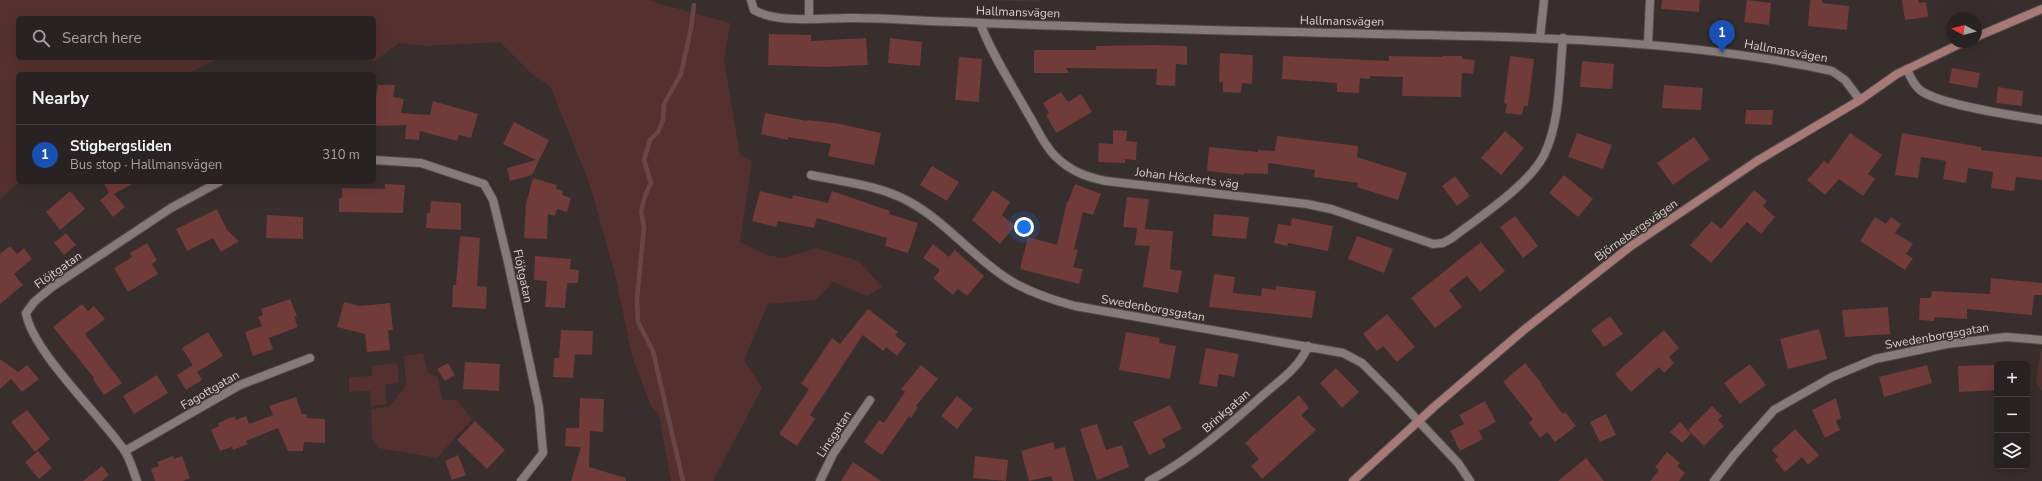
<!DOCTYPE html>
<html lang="en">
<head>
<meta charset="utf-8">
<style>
	:root { --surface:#292222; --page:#312a2a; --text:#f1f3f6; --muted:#a5a4a5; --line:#453f40; --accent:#2563eb }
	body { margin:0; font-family:"Nunito Sans",sans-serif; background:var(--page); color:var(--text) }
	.controls { position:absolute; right:12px; bottom:12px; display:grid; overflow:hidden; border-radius:6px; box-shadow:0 4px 16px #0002 }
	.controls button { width:36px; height:36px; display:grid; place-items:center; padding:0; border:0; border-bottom:1px solid var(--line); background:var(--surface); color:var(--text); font:20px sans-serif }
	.compass { position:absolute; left:1946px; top:12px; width:36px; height:36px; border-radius:50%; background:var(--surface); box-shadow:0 4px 16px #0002; rotate:277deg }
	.you { position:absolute; left:1024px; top:227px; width:14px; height:14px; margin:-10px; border:3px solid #fff; border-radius:50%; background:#1a73e8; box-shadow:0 0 0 6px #1a73e833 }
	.badge { display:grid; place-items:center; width:26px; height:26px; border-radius:50%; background:var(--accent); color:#fff; font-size:13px; font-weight:700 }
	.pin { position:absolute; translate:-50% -33px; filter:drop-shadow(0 1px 2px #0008) }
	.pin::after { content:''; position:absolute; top:21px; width:14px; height:12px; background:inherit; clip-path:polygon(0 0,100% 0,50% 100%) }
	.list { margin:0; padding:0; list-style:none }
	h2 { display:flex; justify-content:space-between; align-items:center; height:52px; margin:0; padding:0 16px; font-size:17px }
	h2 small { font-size:13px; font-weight:400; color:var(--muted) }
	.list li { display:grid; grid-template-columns:26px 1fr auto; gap:12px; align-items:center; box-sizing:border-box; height:60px; padding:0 16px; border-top:1px solid var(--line) }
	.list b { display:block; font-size:15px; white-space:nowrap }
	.list p { margin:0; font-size:13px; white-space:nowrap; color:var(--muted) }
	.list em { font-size:13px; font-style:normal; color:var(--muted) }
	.icon { flex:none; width:22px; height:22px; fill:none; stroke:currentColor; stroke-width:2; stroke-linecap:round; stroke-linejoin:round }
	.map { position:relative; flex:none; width:2042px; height:481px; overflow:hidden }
	.search { position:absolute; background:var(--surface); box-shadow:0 4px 16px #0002; left:16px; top:16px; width:360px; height:44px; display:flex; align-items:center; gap:10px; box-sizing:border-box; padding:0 14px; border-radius:6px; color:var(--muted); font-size:15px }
	.panel { position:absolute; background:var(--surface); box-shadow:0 4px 16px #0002; left:16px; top:72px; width:360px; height:112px; border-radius:6px }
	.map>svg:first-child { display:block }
	.built { fill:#453533 }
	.green { fill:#54312f }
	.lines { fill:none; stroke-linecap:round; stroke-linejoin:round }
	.stream { stroke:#694646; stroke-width:4.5 }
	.building { fill:#703b39 }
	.street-casing { stroke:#524b4a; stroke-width:10 }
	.secondary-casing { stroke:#524b4a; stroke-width:10 }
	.street { stroke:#867b7a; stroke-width:8 }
	.secondary { stroke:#a77977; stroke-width:8 }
	.labels { text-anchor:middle; stroke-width:3; stroke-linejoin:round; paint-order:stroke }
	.street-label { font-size:12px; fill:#d8d2d1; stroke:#372e2d }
</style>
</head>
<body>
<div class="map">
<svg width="2042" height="481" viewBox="0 0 2042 481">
	<rect width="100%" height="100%" fill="#372e2d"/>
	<path class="built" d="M984,0H1041L1040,2Z"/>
	<path class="green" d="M0,0H647L730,23L724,60L740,155L752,161L740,242L767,255L782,258L817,248L859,261L882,287L867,296L833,282L816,300L768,304L744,360L762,388L713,481H671L659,414L651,406L632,356L616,278L590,185L550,86L533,75L500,42L425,46L399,43L375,61L360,58H374V18H18V58H220L187,74H18L19,182L0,200Z
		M2041,349H2042V391L2036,382Z
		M423,353L428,372L438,378L442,400H457L472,419L437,458L378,448L372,438L371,409L389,407L406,385L404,356Z
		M397,363L399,382L385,385L387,404L371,406L370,391L349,392V377L372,376V366Z"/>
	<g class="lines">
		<path class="stream" d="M683,481L653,351L638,322L637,299L644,227L641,211L645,196L651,183L644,160L650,140L658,132L663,120L664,104L681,74L691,28L694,5"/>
	</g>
	<path class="building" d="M1662,0H1700L1699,12L1661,9Z
		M1747,0L1771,3L1769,25L1744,22Z
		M1810,0H1822V3L1849,6L1847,30L1808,26Z
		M1902,0H1918L1919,3L1926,2L1928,17L1905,20Z
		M769,34L811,35V41L866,38L868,65L825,67L768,65Z
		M890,38L922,42L920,66L888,63Z
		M1157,45L1187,46V65L1176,64L1175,86L1156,85L1157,69L1066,68L1069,73H1034V50H1096V46Z
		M1220,53L1253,55L1252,84L1242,83L1241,93L1223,92V82H1219Z
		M1283,56L1389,61V56L1442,57V56H1462V59L1475,60L1473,74L1462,73L1461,97L1402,96L1403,77L1370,76V79L1360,78L1359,93L1337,92V83L1282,79Z
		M1510,56L1534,59L1528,106H1524L1522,115L1505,113L1507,104L1504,103Z
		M959,57L982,59L979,102L955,100Z
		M1582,61L1614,64L1612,89L1580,87Z
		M1952,68L1980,73L1977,88L1949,83Z
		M378,85H395L393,97L404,99L401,113L430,115L433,101L478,114L471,138L459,135L457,141L420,131L419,140L405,139L406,125L374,126V109Z
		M1664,85L1703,88L1701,110L1662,108Z
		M1998,87L2023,91L2022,106L1996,103Z
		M1061,92L1068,102L1081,94L1092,112L1056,133L1046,115L1049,113L1043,103Z
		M1746,110H1773L1772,125L1745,124Z
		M765,113L807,121V120L835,123L881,133L874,165L828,156L831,144L788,137V140L761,134Z
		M514,122L549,140L532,175L510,181L507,168L536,160L503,144Z
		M1113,130L1127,131L1126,141L1137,142L1136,160L1125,159V163L1098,162L1099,143L1113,144Z
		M1505,131L1524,148L1501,175L1481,158Z
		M1577,133L1612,145L1603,169L1568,157Z
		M1850,133L1882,155L1868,174L1875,179L1863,196L1839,179L1825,195L1807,180L1824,161L1828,164Z
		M1902,133L1981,147V150L2042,157V180L2016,177L2014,191L1991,188L1993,172L1968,168L1966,183L1943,179L1946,161L1921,157L1918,178L1895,175Z
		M1277,136L1358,146L1357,157L1407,173L1398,200L1357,187L1358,183L1314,177L1315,170L1268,163V174L1244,173V175L1207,171L1209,147L1258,152V150L1275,151Z
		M1694,137L1710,159L1673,185L1657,163Z
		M932,166L959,182L947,201L920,185Z
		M1564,175L1593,199L1578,217L1549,193Z
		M1455,176L1470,196L1457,206L1442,186Z
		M533,178L557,185L556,189L563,191L562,195L571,198L567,212L557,209L555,216L548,214L547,239L524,238L526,204Z
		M103,182H136L114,194L125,207L113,217L100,200L109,193Z
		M385,184L405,185L403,213L339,212V198H342V188L385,189Z
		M1075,184L1101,194L1093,215L1083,212L1074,249L1078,250L1073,267L1083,269L1079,284L1020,269L1028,237L1057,245L1067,202H1068Z
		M993,190L1010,202L1002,215L1015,226L1000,244L972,220Z
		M1754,190L1767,201L1763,206L1775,217L1761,234L1747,222L1711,263L1690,245L1712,221L1721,229Z
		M70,191L85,209L60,230L46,212Z
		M760,191L792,199L793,195L828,203L832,191L890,211L889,214L918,223L908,253L885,246L887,238L817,218L814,228L778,221L776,227L752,221Z
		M1127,197L1149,199L1145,229L1173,231L1170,269L1182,271L1178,293L1143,287L1150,246L1135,245L1137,228L1123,227Z
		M431,201L461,203V230L426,228L427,213H430Z
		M217,209L227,230L239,241L221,252L213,238L187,251L176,229Z
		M1214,214L1249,217L1246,239L1212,236Z
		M267,215L303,217V239L266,238Z
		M1515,216L1538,246L1523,258L1500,227Z
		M1875,217L1886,224L1891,217L1901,224L1895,233L1913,244L1906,254L1913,258L1905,270L1860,241Z
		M1292,218L1333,226L1328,251L1288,243L1287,246L1274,243L1278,224L1291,226Z
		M66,233L76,245L64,255L54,243Z
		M460,236L480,238L477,286L487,287L486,309L452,307L453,285H456Z
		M1357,236L1393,249L1384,273L1348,259Z
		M1481,242L1505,271L1480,292L1467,276L1449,290L1462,307L1435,328L1411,298Z
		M147,243L157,260L152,264L158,274L128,292L114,268L132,257L130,253Z
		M933,244L949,257L955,250L984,276L967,296L958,289L953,295L933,278L939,272V269L923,258Z
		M10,246L17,254L24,248L32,259L14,274L23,285L0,304V254Z
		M535,256L571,259L570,269L579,270L578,283H567L565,308L545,307L547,281L534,280Z
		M1214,274L1235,277L1233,293L1261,296L1262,288L1276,290V286L1316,291L1312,318L1209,307Z
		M1991,278L2042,283V295H2034L2032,315L1967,309V319L1934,317V321L1919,320L1920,298H1931L1932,291L1990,294Z
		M290,299L297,316L294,317L298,327L269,338L273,349L253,356L245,332L262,326L258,317L263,315L261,309Z
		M344,302L360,306L390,303L393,330H388L390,350L367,352L365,334L337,327Z
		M82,304L88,311L94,306L105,319L85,334L122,383L104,395L93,379L94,378L53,327Z
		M1888,307L1890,334L1845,337L1842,310Z
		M868,309L898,332L895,335L906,344L897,356L886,347L883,351L863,335L810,415L815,419L797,446L779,434L809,389L801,384L832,338L840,344Z
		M1387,314L1415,347L1397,362L1383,346L1377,351L1363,334Z
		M1610,316L1623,334L1604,347L1591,330Z
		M1819,329L1827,359L1788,369L1780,339Z
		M561,330L593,331L592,355L575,354L573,378L553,377L554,358H559Z
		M1664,330L1679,348L1669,357L1674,363L1664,373L1659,367L1631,392L1615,374Z
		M208,332L223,356L197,372L182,348Z
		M1126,332L1160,338L1159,343L1176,346L1170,379L1119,370Z
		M1206,348L1239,354L1234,377L1219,374L1217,387L1199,384Z
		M0,359L18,372L27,365L39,379L22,392L11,379L0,389Z
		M465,362L500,364L499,391L463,389Z
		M448,363L455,375L445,381L437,369Z
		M1525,363L1542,384L1541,385L1563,414L1565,412L1576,426L1555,442L1547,432L1540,438L1529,423L1533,419L1503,382Z
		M1750,364L1766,385L1740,404L1724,383Z
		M193,365L202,380L186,390L177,375Z
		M921,365L938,379L916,406L918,407L911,418L909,416L882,455L864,442L879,420L884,423L905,392L901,389Z
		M1927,365L1932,383L1884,397L1879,377Z
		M1997,365V390L1959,392L1958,366Z
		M1336,368L1359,392L1342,408L1320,383Z
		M157,375L168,393L134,414L123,396Z
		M1299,395L1309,408L1301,415L1316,430L1262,479L1251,466L1259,459L1245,443Z
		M957,396L973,409L957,429L941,416Z
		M296,397L302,414H307V418L325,419V443L304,442L303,451H288L278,428L246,441L248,444L233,450L232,447L220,451L211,430L219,426L218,423L235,416L236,420L246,416L249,424L273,415L269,406Z
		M580,398L604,399L603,432L590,431L589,467L626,478V481H571L581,447L565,446L566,428H579Z
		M1836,398L1841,418L1836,421L1840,430L1825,438L1812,410Z
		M1485,401L1496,422L1479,431L1483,439L1460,451L1450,431L1464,424L1459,415Z
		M1170,405L1182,429L1162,439L1166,447L1149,455L1133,422Z
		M1712,406L1722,416L1718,420L1724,426L1704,446L1688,430Z
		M27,410L50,439L35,452L11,422Z
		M1606,414L1616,435L1600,442L1590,422Z
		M475,421L505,450L487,469L457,440Z
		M1680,422L1691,434L1682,443L1670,432Z
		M1097,424L1106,450L1122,445L1129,467L1097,480L1080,429Z
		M1795,429L1819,455L1808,465L1802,457L1785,472L1775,460L1778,457L1772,450Z
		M1053,442L1055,449L1065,447L1074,481H1053L1051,476L1029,481L1021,451Z
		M38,451L52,468L39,479L25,462Z
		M1667,452L1680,463L1677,466L1685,473L1679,481H1650L1659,470L1655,467Z
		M458,455L466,475L452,480L445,461Z
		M173,456L174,459L182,456L190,478L183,481H155L151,469L159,466L157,462Z
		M975,456L1008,460L1006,481L973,478Z
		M1586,458L1604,481H1558Z
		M853,462L881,481H841Z
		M102,466L109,475L102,481H83Z"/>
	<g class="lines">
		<defs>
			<path id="street" d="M751,0L754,10C778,24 823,18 851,18C887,18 923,21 959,22C1099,28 1238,31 1378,34C1530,37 1683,39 1832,71L1845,80L1860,100
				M809,0V18
				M980,23C992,55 1011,83 1027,112C1036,126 1043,144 1055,156C1070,171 1086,177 1106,181L1307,204L1331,209L1433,244L1443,243L1452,238C1479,217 1529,185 1544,155C1561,120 1559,76 1563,38
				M1540,37L1544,0
				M1648,44L1650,0
				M1907,69C1910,77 1914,85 1920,90C1939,105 2016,116 2042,120
				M374,160L421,163L484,184L493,200L508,262L539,407L543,453L521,481
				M811,175C843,182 879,185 908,201C947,222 973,258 1011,281C1031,293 1053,300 1075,306L1343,353L1362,363L1393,394L1458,463L1470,481
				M125,451L240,385L310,358
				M137,481C133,471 130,458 124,450C100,415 32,351 26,313L34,302L52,287L171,208L219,182
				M820,481L833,454L870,400
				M1149,481C1192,458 1227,427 1263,395C1279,381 1300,367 1308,346
				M1714,481L1734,455L1774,410L1832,377L1875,359L1947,344L2006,337L2042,340"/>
			<path id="secondary" d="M1976,37L2042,9
				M1353,481L1435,406L1525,329L1631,246L1757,161L1860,100L1897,74L1964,42"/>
		</defs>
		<use href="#street" class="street-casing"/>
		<use href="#secondary" class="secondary-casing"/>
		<use href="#street" class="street"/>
		<use href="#secondary" class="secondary"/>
	</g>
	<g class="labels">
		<g class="street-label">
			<text transform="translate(1018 12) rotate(2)" y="4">Hallmansvägen</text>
			<text transform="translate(1342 21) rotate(1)" y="4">Hallmansvägen</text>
			<text transform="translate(1786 51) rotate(10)" y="4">Hallmansvägen</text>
			<text transform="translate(1187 178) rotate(7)" y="4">Johan Höckerts väg</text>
			<text transform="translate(1636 230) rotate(-35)" y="4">Björnebergsvägen</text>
			<text transform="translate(58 270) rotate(-35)" y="4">Flöjtgatan</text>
			<text transform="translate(523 276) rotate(78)" y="4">Flöjtgatan</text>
			<text transform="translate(1153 308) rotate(10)" y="4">Swedenborgsgatan</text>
			<text transform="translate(1937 336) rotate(-10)" y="4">Swedenborgsgatan</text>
			<text transform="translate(210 390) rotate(-30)" y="4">Fagottgatan</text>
			<text transform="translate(1226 411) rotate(-41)" y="4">Brinkgatan</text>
			<text transform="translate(834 434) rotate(-57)" y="4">Linsgatan</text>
		</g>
	</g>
</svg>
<div class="controls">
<button>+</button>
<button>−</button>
<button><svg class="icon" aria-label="layers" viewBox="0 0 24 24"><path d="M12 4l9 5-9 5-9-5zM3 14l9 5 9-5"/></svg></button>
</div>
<svg class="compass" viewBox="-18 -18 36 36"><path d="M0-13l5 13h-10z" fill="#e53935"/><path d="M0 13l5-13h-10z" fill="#a5a4a5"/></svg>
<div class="you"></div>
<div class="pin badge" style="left:1722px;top:53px;background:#1a4fb4">1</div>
<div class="search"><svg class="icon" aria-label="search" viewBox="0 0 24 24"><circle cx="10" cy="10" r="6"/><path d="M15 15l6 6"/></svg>Search here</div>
<section class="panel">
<h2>Nearby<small></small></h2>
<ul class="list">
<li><span class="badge" style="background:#1a4fb4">1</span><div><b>Stigbergsliden</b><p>Bus stop · Hallmansvägen</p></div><em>310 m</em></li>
</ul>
</section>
</div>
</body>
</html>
